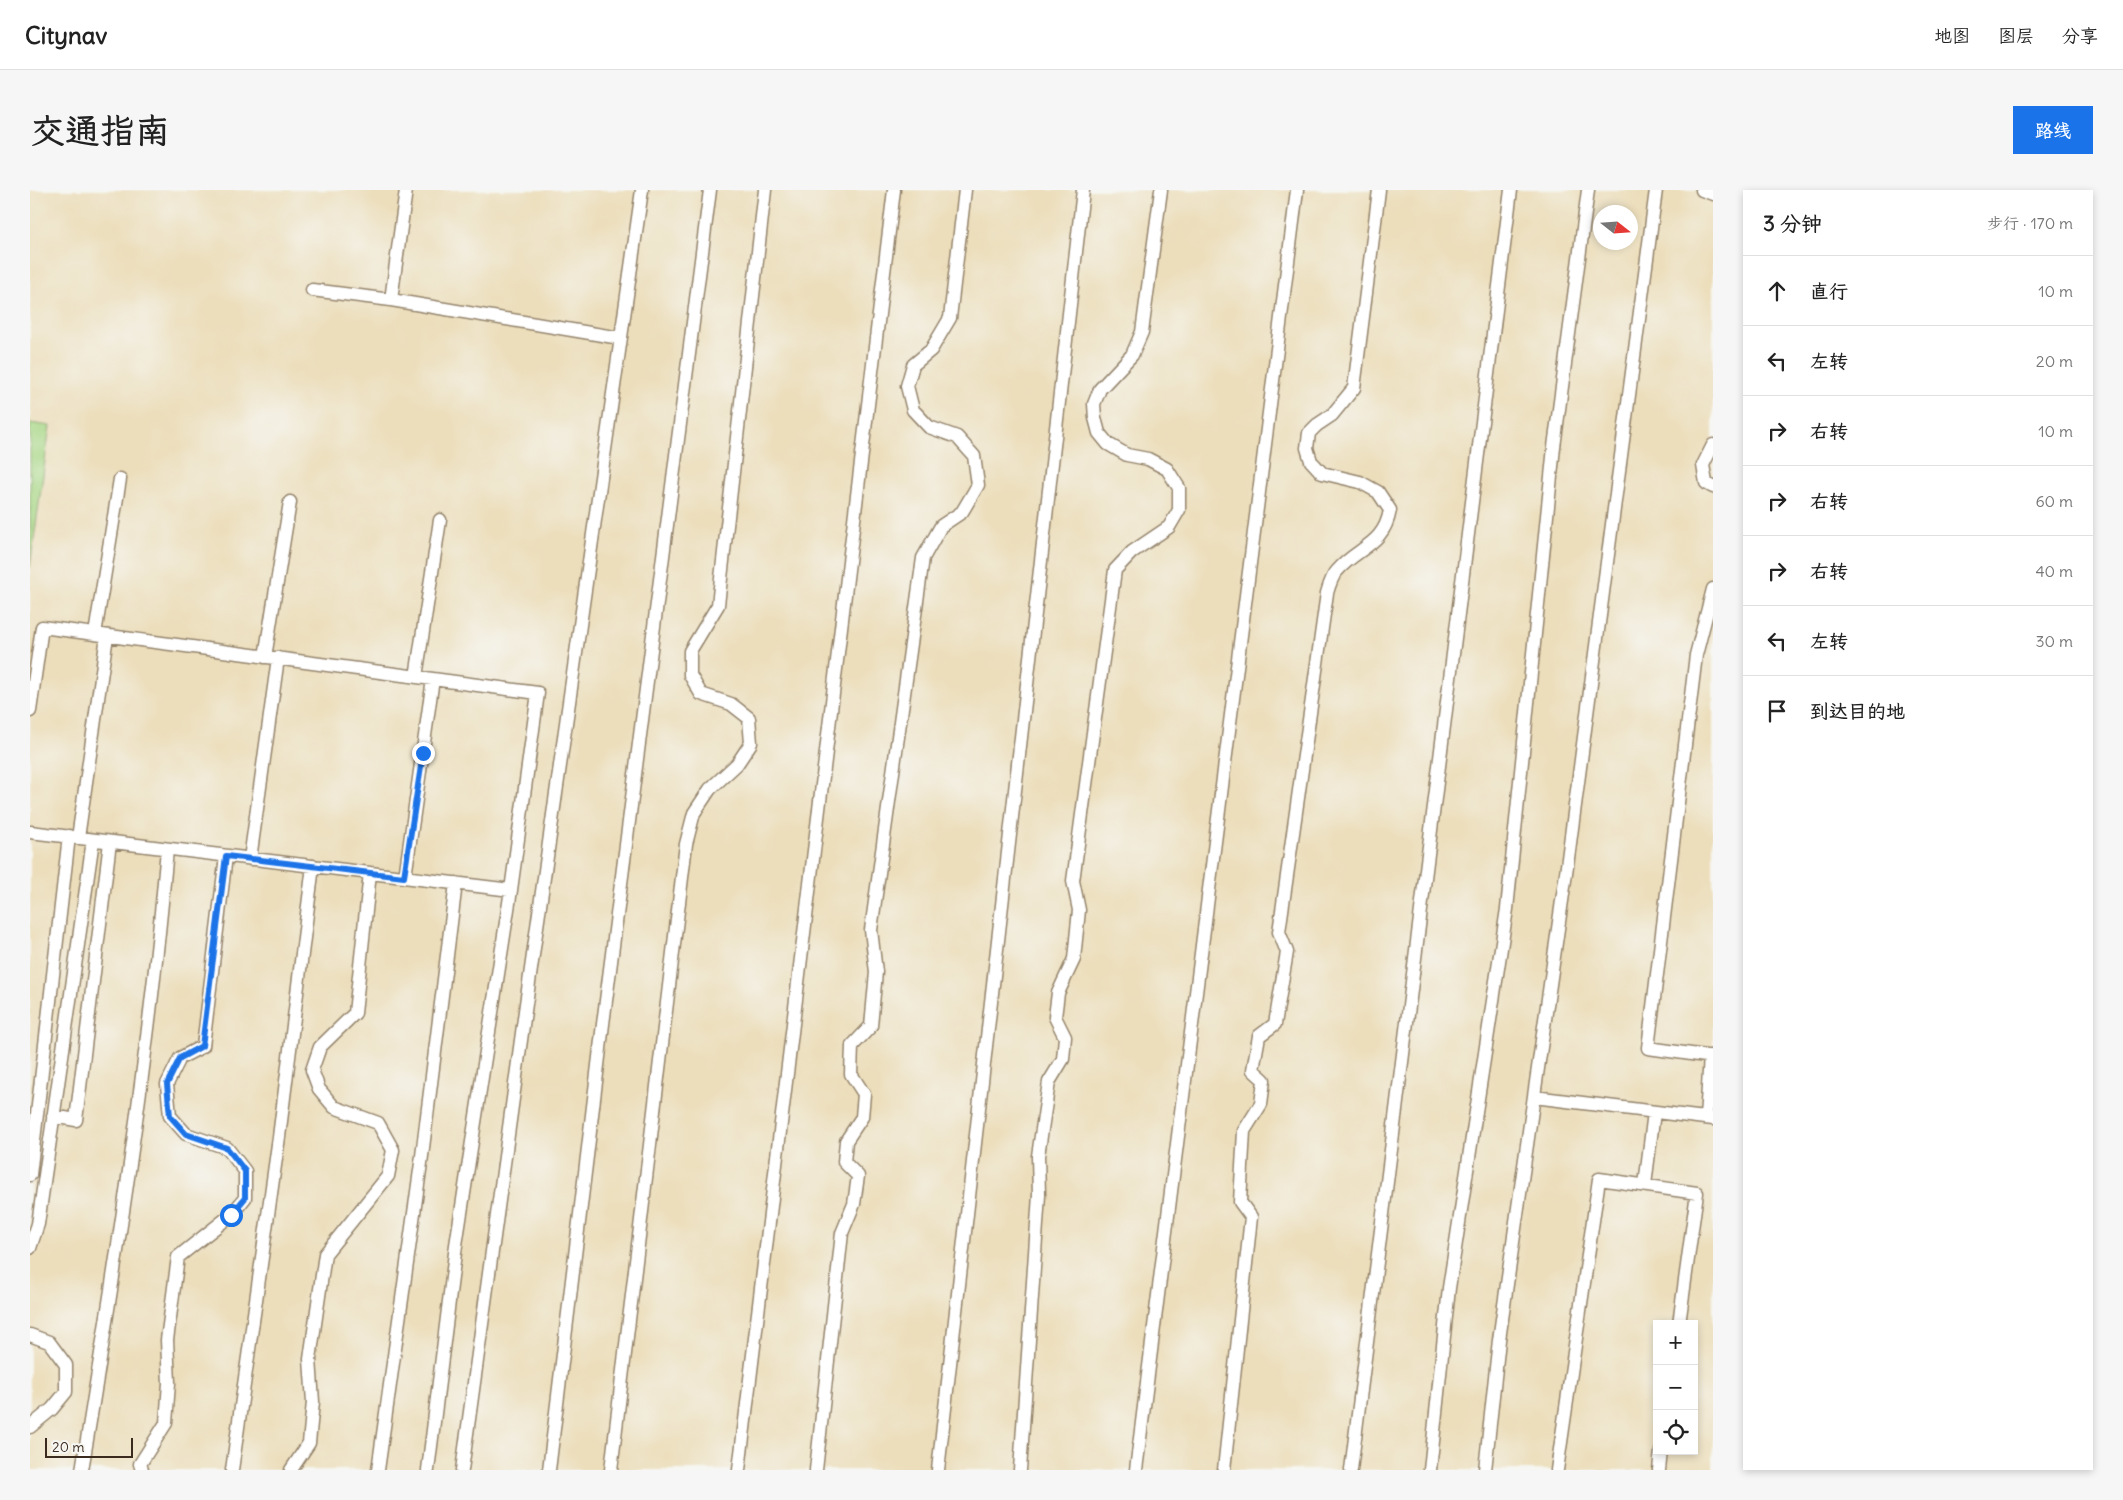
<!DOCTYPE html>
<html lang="zh">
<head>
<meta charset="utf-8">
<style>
	:root { --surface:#fff; --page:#f6f6f6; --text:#222; --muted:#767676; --line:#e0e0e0; --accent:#1a73e8 }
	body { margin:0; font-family:Delius,"LXGW WenKai TC",sans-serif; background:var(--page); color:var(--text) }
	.controls { position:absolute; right:15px; bottom:15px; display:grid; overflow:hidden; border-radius:0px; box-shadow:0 2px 8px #0003 }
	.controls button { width:45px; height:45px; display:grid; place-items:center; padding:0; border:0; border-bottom:1px solid var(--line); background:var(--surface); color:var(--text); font:25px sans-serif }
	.compass { position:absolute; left:1563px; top:15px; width:45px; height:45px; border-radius:50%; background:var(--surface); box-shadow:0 2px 8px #0003; rotate:107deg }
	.scale { position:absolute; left:15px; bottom:12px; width:88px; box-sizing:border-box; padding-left:5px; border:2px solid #3b2a1e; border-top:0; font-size:14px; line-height:18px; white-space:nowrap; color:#3b2a1e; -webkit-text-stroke:4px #f6f6f2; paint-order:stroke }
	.stop { position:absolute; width:15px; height:15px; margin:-11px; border:4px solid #1a73e8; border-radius:50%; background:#fff }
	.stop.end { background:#1a73e8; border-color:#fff; box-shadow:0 1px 5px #0008 }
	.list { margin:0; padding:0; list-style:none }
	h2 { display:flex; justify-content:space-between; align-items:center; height:65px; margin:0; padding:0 20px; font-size:21px }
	h2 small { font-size:16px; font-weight:400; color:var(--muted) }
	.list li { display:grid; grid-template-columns:32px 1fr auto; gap:15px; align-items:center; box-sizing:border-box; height:70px; padding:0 20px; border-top:1px solid var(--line) }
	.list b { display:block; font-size:19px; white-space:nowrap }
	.list em { font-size:16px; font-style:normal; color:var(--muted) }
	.icon { flex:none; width:28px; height:28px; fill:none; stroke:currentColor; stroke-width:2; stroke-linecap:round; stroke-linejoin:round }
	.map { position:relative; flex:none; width:1683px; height:1280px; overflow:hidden; border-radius:0px }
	header { display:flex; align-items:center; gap:30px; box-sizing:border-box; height:70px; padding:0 25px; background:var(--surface); border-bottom:1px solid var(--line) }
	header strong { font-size:24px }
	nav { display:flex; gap:28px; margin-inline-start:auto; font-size:18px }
	.intro { display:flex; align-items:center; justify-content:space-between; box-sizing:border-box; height:120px; padding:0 30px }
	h1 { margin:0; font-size:35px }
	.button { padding:12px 22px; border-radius:0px; background:var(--accent); color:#fff; font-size:18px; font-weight:700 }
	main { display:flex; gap:30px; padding:0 30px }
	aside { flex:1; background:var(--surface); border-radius:0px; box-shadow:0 2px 8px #0003 }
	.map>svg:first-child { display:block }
	.green { fill:#a7d785; stroke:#718052 }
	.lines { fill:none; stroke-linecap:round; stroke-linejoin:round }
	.service-casing { stroke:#94846c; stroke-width:15 }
	.service { stroke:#fff; stroke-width:12 }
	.route { stroke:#1a73e8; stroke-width:6 }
</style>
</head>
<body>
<header>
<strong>Citynav</strong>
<nav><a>地图</a><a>图层</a><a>分享</a></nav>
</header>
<div class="intro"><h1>交通指南</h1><a class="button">路线</a></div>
<main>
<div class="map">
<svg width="1683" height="1280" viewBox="0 0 1683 1280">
	<rect width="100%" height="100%" fill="#f6f6f2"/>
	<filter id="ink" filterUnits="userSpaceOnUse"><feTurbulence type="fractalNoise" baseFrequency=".02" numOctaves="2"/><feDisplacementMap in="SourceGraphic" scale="10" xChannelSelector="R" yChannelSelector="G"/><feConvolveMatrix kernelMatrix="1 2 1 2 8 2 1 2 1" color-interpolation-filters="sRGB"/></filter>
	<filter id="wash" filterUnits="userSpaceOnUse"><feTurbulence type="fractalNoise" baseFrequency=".0096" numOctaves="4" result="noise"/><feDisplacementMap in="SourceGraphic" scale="20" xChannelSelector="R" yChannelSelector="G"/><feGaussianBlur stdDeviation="1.12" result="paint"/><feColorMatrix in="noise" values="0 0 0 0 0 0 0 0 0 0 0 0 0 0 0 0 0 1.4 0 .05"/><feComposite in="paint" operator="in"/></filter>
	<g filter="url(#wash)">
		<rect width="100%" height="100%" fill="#ecdebb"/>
		<path class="green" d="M0,233L20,236L0,377Z"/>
	</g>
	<g filter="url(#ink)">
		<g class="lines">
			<defs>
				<path id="service" d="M1672,0L1683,4
					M282,100L361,110L590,148
					M361,110L376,0
					M1683,255L1673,275L1676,293L1683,297
					M1683,399L1666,465L1618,858L1683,867
					M65,444L90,289
					M235,467L260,312
					M386,487L410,330
					M0,521L12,437L508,503L481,700L0,642
					M48,648L77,446
					M220,669L248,468
					M375,687L403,489
					M1504,907L1683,929
					M23,926L46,930L80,652
					M1676,928L1680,866
					M0,985L39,646
					M1615,995L1624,922
					M0,1058L8,1034L63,650
					M0,1145L19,1152L36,1175V1202L22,1219L0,1237
					M52,1280C86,1074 119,867 137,659
					M112,1280L110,1274L136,1233L139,1193L137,1150L148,1067L201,1025L215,1008V981L197,958L156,944L140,926L137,894L150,868L173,856L196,666
					M202,1280L249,947L283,676
					M261,1280L279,1253L283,1212L280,1169L295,1064L358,986L363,960L348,933L304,917L289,899L282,880L290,857L325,823L340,683
					M348,1280L392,966L426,693
					M398,1280L426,1055L481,700
					M432,1280L495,821L612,0
					M519,1280L573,834L680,0
					M581,1280L656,654L664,623L680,599L707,574L721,553L719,528L701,514L671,504L660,485V461L688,415L735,0
					M709,1280L864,0
					M786,1280L812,1043L824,1014L828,986L814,972L816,951L832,927L834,904L821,884L822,856L841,836L846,782L841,740L893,368L911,336L932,322L948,295L944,266L927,247L899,237L883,220L877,196L883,175L901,160L920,128L935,0
					M908,1280L1053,0
					M990,1280L1009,1005L1008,966L1019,892L1033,869L1035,847L1025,827L1028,803L1044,769L1049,720L1043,691L1085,380L1102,362L1139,337L1149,320V298L1137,279L1118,269L1097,265L1078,254L1069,243L1065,228L1064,214L1070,199L1102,165L1112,142L1131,0
					M1106,1280L1267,0
					M1194,1280L1221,1027L1210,1012L1214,941L1231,914L1234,890L1223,880L1229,846L1245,834L1257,762L1249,742L1297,403C1299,396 1302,386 1307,381C1327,357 1354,356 1360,320L1348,302L1330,292L1292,283L1281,271L1277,258L1279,243L1287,235L1302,225L1324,198L1349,0
					M1321,1280L1481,0
					M1400,1280L1419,1098L1477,719L1524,257L1558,0
					M1455,1280L1469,1150L1537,676L1626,0
					M1527,1280L1569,989L1667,1003L1649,1134
					M1629,1280L1631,1261"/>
			</defs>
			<use href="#service" class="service-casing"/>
			<use href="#service" class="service"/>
		</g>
	</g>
	<g class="lines" filter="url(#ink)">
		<path class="route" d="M201,1025L215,1008V981L197,958L156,944L140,926L137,894L150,868L172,856L196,666L374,687L393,563"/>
	</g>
</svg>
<div class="controls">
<button>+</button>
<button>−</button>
<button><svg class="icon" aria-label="locate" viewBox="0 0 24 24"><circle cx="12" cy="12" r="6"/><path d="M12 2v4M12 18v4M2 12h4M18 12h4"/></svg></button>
</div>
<svg class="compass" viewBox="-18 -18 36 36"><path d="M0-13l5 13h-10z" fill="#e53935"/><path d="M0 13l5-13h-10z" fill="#767676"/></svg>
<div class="scale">20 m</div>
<div class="stop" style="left:201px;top:1025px"></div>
<div class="stop end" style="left:393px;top:563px"></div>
</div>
<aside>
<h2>3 分钟<small>步行 · 170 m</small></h2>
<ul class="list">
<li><svg class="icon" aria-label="ahead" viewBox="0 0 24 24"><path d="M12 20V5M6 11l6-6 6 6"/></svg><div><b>直行</b></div><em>10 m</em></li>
<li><svg class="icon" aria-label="left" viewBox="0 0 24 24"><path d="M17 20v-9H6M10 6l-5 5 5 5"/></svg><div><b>左转</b></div><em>20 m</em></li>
<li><svg class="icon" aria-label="right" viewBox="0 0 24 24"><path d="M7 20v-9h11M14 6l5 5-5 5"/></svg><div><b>右转</b></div><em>10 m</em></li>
<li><svg class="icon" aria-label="right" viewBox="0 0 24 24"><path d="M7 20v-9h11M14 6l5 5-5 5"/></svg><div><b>右转</b></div><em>60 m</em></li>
<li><svg class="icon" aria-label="right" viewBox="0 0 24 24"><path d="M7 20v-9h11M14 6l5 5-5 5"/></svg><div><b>右转</b></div><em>40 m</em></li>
<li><svg class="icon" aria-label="left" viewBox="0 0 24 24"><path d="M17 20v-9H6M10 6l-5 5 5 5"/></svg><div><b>左转</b></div><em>30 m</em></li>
<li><svg class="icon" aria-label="arrive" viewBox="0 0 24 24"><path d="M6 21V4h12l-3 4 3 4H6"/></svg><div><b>到达目的地</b></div></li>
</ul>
</aside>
</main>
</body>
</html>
